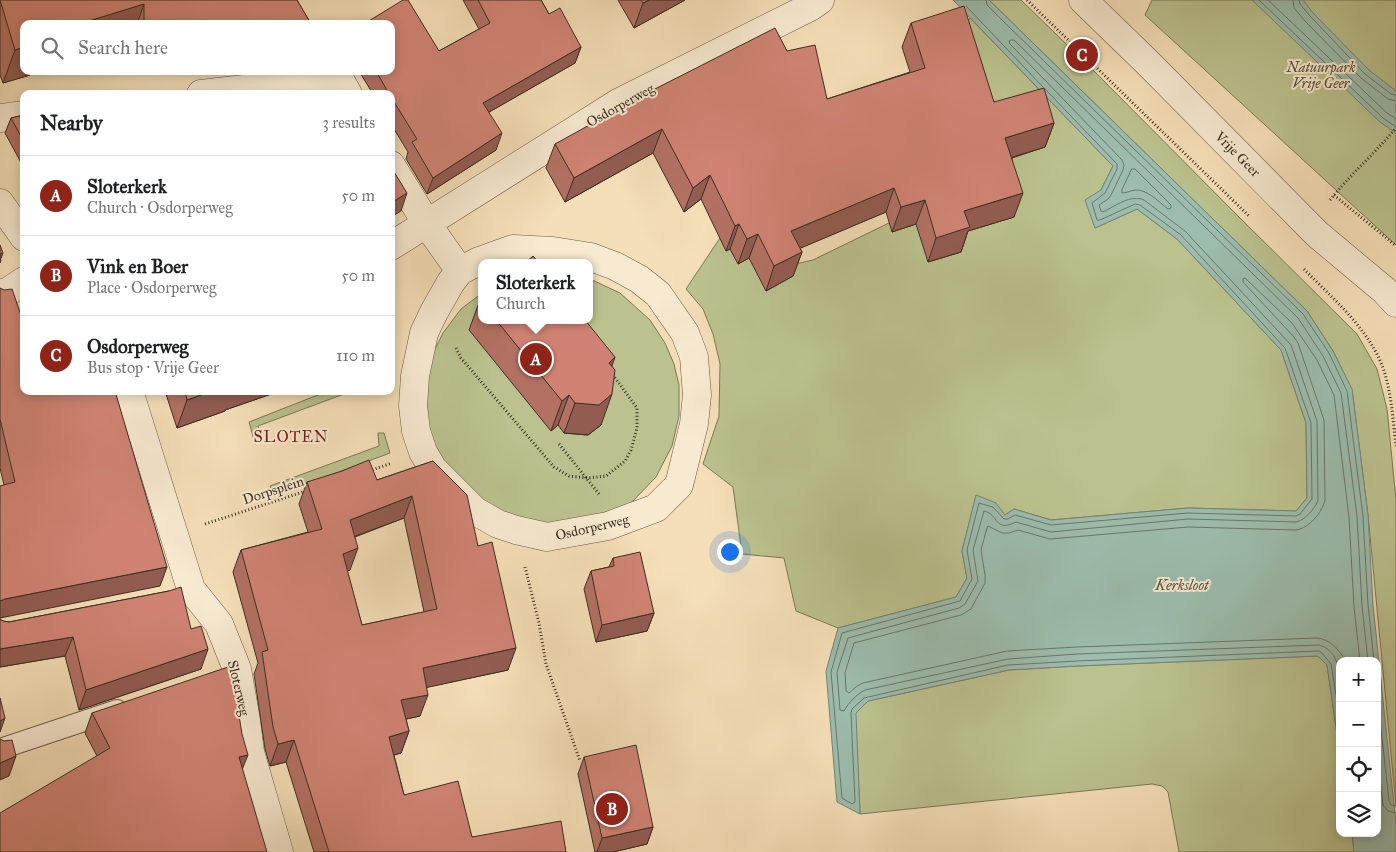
<!DOCTYPE html>
<html lang="en">
<head>
<meta charset="utf-8">
<style>
	:root { --surface:#fff; --page:#f2f2f2; --text:#202124; --muted:#757577; --line:#e0e0e0; --accent:#8f2418 }
	body { margin:0; font-family:"IM FELL Great Primer",serif; background:var(--page); color:var(--text) }
	.controls { position:absolute; right:15px; bottom:15px; display:grid; overflow:hidden; border-radius:10px; box-shadow:0 2px 12px #0003 }
	.controls button { width:45px; height:45px; display:grid; place-items:center; padding:0; border:0; border-bottom:1px solid var(--line); background:var(--surface); color:var(--text); font:25px sans-serif }
	.you { position:absolute; left:729px; top:551px; width:18px; height:18px; margin:-12px; border:4px solid #fff; border-radius:50%; background:#1a73e8; box-shadow:0 0 0 8px #1a73e833 }
	.badge { display:grid; place-items:center; width:32px; height:32px; border-radius:50%; background:var(--accent); color:#fff; font-size:16px; font-weight:700 }
	.pin { position:absolute; translate:-50% -50%; border:2px solid #fff; box-shadow:0 1px 5px #0006 }
	.popup { position:absolute; left:478px; top:259px; width:115px; height:65px; box-sizing:border-box; display:grid; place-content:center; border-radius:10px; background:var(--surface); filter:drop-shadow(0 1px 4px #0005); font-size:16px; white-space:nowrap; color:var(--muted) }
	.popup b { font-size:19px; color:var(--text) }
	.popup::after { content:''; position:absolute; left:50%; top:100%; margin-left:-10px; border:10px solid transparent; border-top-color:var(--surface) }
	.list { margin:0; padding:0; list-style:none }
	h2 { display:flex; justify-content:space-between; align-items:center; height:65px; margin:0; padding:0 20px; font-size:21px }
	h2 small { font-size:16px; font-weight:400; color:var(--muted) }
	.list li { display:grid; grid-template-columns:32px 1fr auto; gap:15px; align-items:center; box-sizing:border-box; height:80px; padding:0 20px; border-top:1px solid var(--line) }
	.list b { display:block; font-size:19px; white-space:nowrap }
	.list p { margin:0; font-size:16px; white-space:nowrap; color:var(--muted) }
	.list em { font-size:16px; font-style:normal; color:var(--muted) }
	.icon { flex:none; width:28px; height:28px; fill:none; stroke:currentColor; stroke-width:2; stroke-linecap:round; stroke-linejoin:round }
	.map { position:relative; flex:none; width:1396px; height:852px; overflow:hidden }
	.search { position:absolute; background:var(--surface); box-shadow:0 2px 12px #0003; left:20px; top:20px; width:375px; height:55px; display:flex; align-items:center; gap:12px; box-sizing:border-box; padding:0 18px; border-radius:10px; color:var(--muted); font-size:19px }
	.panel { position:absolute; background:var(--surface); box-shadow:0 2px 12px #0003; left:20px; top:90px; width:375px; height:305px; border-radius:10px }
	.map>svg:first-child { display:block }
	.green { fill:#bbc28f; stroke:#7b7858 }
	.water { fill:#9cbdae; stroke:#758476 }
	.lines { fill:none; stroke-linecap:round; stroke-linejoin:round }
	.shore { stroke:#6c7668; stroke-width:1 }
	.service-casing { stroke:#6a5a47; stroke-width:22 }
	.minor-casing { stroke:#6a5a47; stroke-width:29 }
	.path { stroke:#3b2e21; stroke-width:3; stroke-dasharray:1 2.5; stroke-linecap:butt }
	.service { stroke:#f8ead1; stroke-width:20 }
	.minor { stroke:#f8ead1; stroke-width:28 }
	.wall { fill:#b37164; stroke:#3b2e21; fill-rule:evenodd }
	.shaded-wall { fill:#925c51; stroke:#3b2e21 }
	.building { fill:#d08374; stroke:#3b2e21; fill-rule:evenodd }
	.labels { text-anchor:middle; stroke-width:4; stroke-linejoin:round; paint-order:stroke }
	.park-label { font-size:14px; font-style:italic; fill:#554c37; stroke:#f8ead1 }
	.street-label { font-size:14px; fill:#3b2e21; stroke:#f8ead1 }
	.water-label { font-size:15px; font-style:italic; fill:#535244; stroke:#f8ead1 }
	.quarter-label { font-size:16px; letter-spacing:1px; fill:#7a1f14; stroke:#f8ead1 }
</style>
</head>
<body>
<div class="map">
<svg width="1396" height="852" viewBox="0 0 1396 852">
	<rect width="100%" height="100%" fill="#f5dfb8"/>
	<filter id="stains"><feTurbulence type="fractalNoise" baseFrequency=".004" numOctaves="4"/><feColorMatrix values="0 0 0 0 .2 0 0 0 0 .09 0 0 0 0 .02 0 0 0 .5 -.17"/></filter>
	<radialGradient id="worn" r=".72"><stop offset=".6" stop-color="#630" stop-opacity="0"/><stop offset="1" stop-color="#630" stop-opacity=".3"/></radialGradient>
	<path class="green" d="M989,0H1021L1091,68L1240,218L1357,334L1377,369L1387,409L1396,500V806L1368,515L1352,390L1333,351L1307,311Z
		M1152,0H1396V245L1145,15Z
		M970,18L1113,166L1101,190L1095,228L1137,209L1177,239L1281,350L1306,423L1307,498L1296,511L1188,508L1051,520L1014,509L1005,515L976,496L962,551L967,578L956,597L838,628L796,611L784,558L742,554L733,487L703,464L719,416L720,364L713,334L703,309L686,289L722,235L787,262L800,263L813,260L901,217L962,27Z
		M590,279L620,293L650,320L665,343L674,364L679,385V416L672,446L656,477L633,501L605,519L568,529L507,523L440,467L424,420L430,359L443,333L461,309L482,293V320H590Z
		M328,391H352L258,426L261,440L255,444L249,422Z
		M378,433H384L390,453L274,496L270,486L379,446Z
		M1318,656L1327,665L1340,754V833H1352L1354,852H1179L1168,792L1162,786L1152,784L860,814L855,713L868,701L1009,670L1077,666Z"/>
	<path class="water" d="M953,0H989L1307,311L1333,351L1352,389L1368,515L1373,605L1396,824V852H1354L1352,833H1377V661H1340V754L1327,665L1318,656L1077,666L1009,670L868,701L856,713L860,814L837,802L826,671L838,628L956,597L967,578L962,551L976,495L996,503L1005,515L1014,509L1051,520L1188,508L1296,511L1307,498L1306,423L1281,350L1177,239L1137,209L1095,228L1085,200L1101,190L1113,166Z
		M1252,0H1303L1313,13L1369,70L1396,91V133L1380,122Z"/>
	<g class="lines">
		<path class="shore" d="M986,0L987,5L1004,22L1303,314L1329,353L1347,391L1363,516L1368,605L1374,661
			M1259,0L1383,118L1396,127
			M1268,0L1387,113L1396,119
			M1293,0L1294,8L1305,21L1361,78L1388,99L1396,101
			M1299,0L1300,4L1310,16L1365,74L1391,94L1396,95
			M966,6L1043,87
			M1045,89L1117,164V169L1105,193L1092,203L1097,220H1100L1135,204L1140,205L1181,235L1285,348L1311,423L1312,499L1300,514L1296,516L1188,513L1051,525L1015,515L1008,519H1004L993,507L979,503L967,550L972,579L960,601L842,633L831,672L842,798L852,804L855,802L851,713L852,709L864,698L1008,665L1077,661L1319,651L1322,653L1331,664L1340,720
			M1132,169H1135L1171,205V208L1168,209C1159,202 1147,189 1135,190C1130,191 1126,193 1122,193V190Z
			M1345,661C1340,649 1329,639 1317,638L1077,647L1007,651L863,683L857,686L849,693L846,691L845,673L854,643L961,615L971,609L985,583V575L981,550L987,528L988,526L1002,533H1009L1018,530L1050,539L1188,527L1296,530C1309,528 1322,513 1325,500L1324,420L1298,343L1294,337L1243,282V279L1245,278L1292,323L1317,360L1334,395L1349,517L1354,607L1360,661
			M1340,677C1338,663 1335,650 1319,645L1077,654L1008,659L865,690C857,694 848,703 844,711L840,710L837,672L848,638L959,608L965,604L978,581L973,550L984,511C999,514 994,533 1016,522L1051,532L1188,519L1297,522C1306,519 1314,509 1318,501L1317,421L1291,345L1185,231L1144,200C1131,194 1115,206 1103,212L1101,211L1099,205L1108,199L1111,195L1123,170L1124,165L1122,160L1010,44L1009,41L1011,40H1014L1298,318L1323,356L1341,393L1357,516L1362,606L1368,661
			M1377,693L1389,801L1391,805L1396,806
			M1377,753L1383,805L1388,811L1396,813"/>
		<defs>
			<path id="service" d="M0,749L117,710"/>
			<path id="minor" d="M1083,0L1148,63L1317,234L1384,290L1396,303
				M201,94L339,78L348,94
				M0,118L24,115
				M391,165L427,224L460,271
				M0,203L24,237
				M391,246L618,103L810,7L820,0
				M513,249L553,251L591,257L615,266L639,279L658,294L685,333L694,357L697,395L694,424L679,485L656,508L608,526L547,537L516,530L498,524L475,511L433,469L423,452L416,431L413,406L415,376L424,333L434,312L451,282L460,271L477,262Z
				M0,294L9,291L24,281
				M129,391L191,589L219,624L237,669L246,720L250,752L279,852"/>
		</defs>
		<use href="#service" class="service-casing"/>
		<use href="#minor" class="minor-casing"/>
		<path class="path" d="M1027,0L1249,216
			M1334,195L1396,246
			M1330,200C1350,175 1375,153 1396,128
			M1304,269C1334,300 1372,331 1385,374C1392,398 1393,422 1396,446
			M456,348L461,358L554,467L569,476L588,478L606,476L625,461L631,450L637,428V408L613,375
			M559,444L599,494
			M369,471L392,463
			M205,524L306,491
			M525,567L539,623L546,664L580,761"/>
		<use href="#service" class="service"/>
		<use href="#minor" class="minor"/>
	</g>
	<path class="wall" d="M0,0H297L311,24H24V71H31L30,75L3,83L0,75Z
		M463,0H541L549,14L581,47L575,63L489,112L496,150L427,194L406,159L408,152L391,124V94H373L359,71H391L439,51L479,29Z
		M618,0H685L634,28Z
		M911,23L994,102L1054,123L1045,147L1012,158L1014,217L968,231L961,252L928,262L916,224L892,232L886,212L800,248L802,252L793,276L766,291L749,258L738,264L730,249L726,251L701,199L684,212L653,153L565,202L546,168L555,144L787,51L827,99L910,72L902,47Z
		M24,115V168L5,133L11,118Z
		M0,288L24,391L160,586L4,485L0,468Z
		M482,298V320H585L612,366L601,425L588,435L564,433L558,425L551,431L469,330L480,300Z
		M165,391H280L225,410V411L177,428Z
		M433,461L478,546L508,670L427,687L420,716L406,719L409,731L401,753L394,755L404,795L472,837L566,852H314L286,762L270,766L265,749L254,674L258,663L233,572L241,550L308,532L299,504L307,482L377,480ZM404,518L424,612L362,625L347,571L350,570L355,537Z
		M613,558L654,613L647,631L596,642L584,589L591,571L609,567Z
		M169,591L201,669L79,710L65,656L0,667V619L3,621L9,622Z
		M92,713L243,768L97,756L85,733Z
		M584,757L653,827L647,844L613,852H595L578,774Z"/>
	<path class="shaded-wall" d="M649,0H685L634,28L643,3Z
		M144,4L137,24H79Z
		M24,47V71H31L30,75L3,83L15,50Z
		M581,47L575,63L477,119L483,103Z
		M133,71H164L132,74Z
		M1054,123L1045,147L997,162L1005,138Z
		M662,129L653,153L565,202L574,178Z
		M502,133L496,150L427,194L433,178Z
		M710,175L701,199L684,212L693,188Z
		M894,188L886,212L782,256L791,231Z
		M407,193L401,211L391,217V203Z
		M1023,193L1014,217L968,231L961,252L928,262L936,238L964,211Z
		M925,200L916,224L892,232L901,207Z
		M739,224L730,249L726,251L735,226Z
		M758,234L749,258L738,264L747,239Z
		M802,252L793,276L766,291L774,266Z
		M3,253L0,261L1,260L0,263V254Z
		M615,357L604,388L609,363Z
		M212,391H280L225,410V411L177,428L187,400Z
		M612,394L601,425L588,435L564,433L575,403Z
		M569,395L558,425L551,431L562,401Z
		M412,496L404,518L342,541L350,520Z
		M358,548L350,570L335,576L343,554Z
		M167,567L160,586L0,618V601L5,599Z
		M654,613L647,631L596,642L602,625Z
		M73,637L65,656L0,667V649Z
		M516,648L508,670L415,690L423,668Z
		M208,649L201,669L79,710L86,690Z
		M428,695L420,716L393,722L401,700Z
		M5,718L0,732V721Z
		M409,731L401,753L381,758L389,737Z
		M294,740L286,762L270,766L278,744Z
		M248,755L240,775L239,757Z
		M16,756L9,776L0,780V763Z
		M653,827L647,844L613,852H597L602,838Z"/>
	<path class="building" d="M0,0H297L311,24H144V4L79,24H24V47L15,50Z
		M403,0H408L439,51L490,23L478,0H541L549,14L560,8L581,47L483,103L502,133L433,178L412,142L417,139L391,97V94H389L376,71H391V24H364Z
		M641,0H649L643,3Z
		M964,6L994,102L1044,88L1054,123L1005,138L1023,193L964,211L970,227L936,238L925,200L901,207L894,188L791,231L802,252L774,266L758,234L747,239L739,224L735,226L710,175L693,188L662,129L574,178L555,144L651,91L775,28L787,51L815,45L827,99L925,68L911,23Z
		M24,115V142L11,118Z
		M391,167L407,193L391,203Z
		M0,245L3,253L0,254Z
		M533,256L539,263H525Z
		M0,288L4,290L12,289L24,324V391H115L167,567L5,599L0,601V486L15,482L0,419Z
		M496,320H585L615,357L609,363L615,370L612,394L599,405L575,403L569,395L562,401Z
		M185,391H212L187,400Z
		M369,460L377,480L433,461L467,495L478,546L492,542L516,648L423,668L428,695L401,700L409,731L389,737L404,795L458,781L472,837L561,821L566,852H329L294,740L278,744L273,727L262,652L268,650L241,550L322,529L307,482L342,471ZM412,496L437,609L362,625L343,554L358,548L350,520Z
		M640,552L654,613L602,625L591,571L614,566L613,558Z
		M181,587L191,629L201,626L208,649L86,690L73,637L0,649V619L3,621L9,622L169,591Z
		M231,666L242,734L248,755L239,757L267,852H0V813L110,748L92,713Z
		M0,698L5,718L0,721Z
		M0,739L4,741L12,740L16,756L0,763Z
		M636,745L653,827L602,838L584,757Z"/>
	<g class="labels">
		<g class="park-label">
			<text x="1321" y="72">Natuurpark<tspan x="1321" dy="16">Vrije Geer</tspan></text>
		</g>
		<g class="street-label">
			<text transform="translate(620 105) rotate(-29)" y="5">Osdorperweg</text>
			<text transform="translate(1238 154) rotate(45)" y="5">Vrije Geer</text>
			<text transform="translate(273 490) rotate(-18)" y="5">Dorpsplein</text>
			<text transform="translate(592 527) rotate(-13)" y="5">Osdorperweg</text>
			<text transform="translate(239 688) rotate(77)" y="5">Sloterweg</text>
		</g>
		<g class="water-label">
			<text x="1182" y="590">Kerksloot</text>
		</g>
		<g class="quarter-label">
			<text x="291" y="442">SLOTEN</text>
		</g>
	</g>
	<rect width="100%" height="100%" filter="url(#stains)"/>
	<rect width="100%" height="100%" fill="url(#worn)"/>
</svg>
<div class="controls">
<button>+</button>
<button>−</button>
<button><svg class="icon" aria-label="locate" viewBox="0 0 24 24"><circle cx="12" cy="12" r="6"/><path d="M12 2v4M12 18v4M2 12h4M18 12h4"/></svg></button>
<button><svg class="icon" aria-label="layers" viewBox="0 0 24 24"><path d="M12 4l9 5-9 5-9-5zM3 14l9 5 9-5"/></svg></button>
</div>
<div class="you"></div>
<div class="pin badge" style="left:536px;top:359px">A</div>
<div class="popup"><b>Sloterkerk</b>Church</div>
<div class="pin badge" style="left:612px;top:809px">B</div>
<div class="pin badge" style="left:1082px;top:55px">C</div>
<div class="search"><svg class="icon" aria-label="search" viewBox="0 0 24 24"><circle cx="10" cy="10" r="6"/><path d="M15 15l6 6"/></svg>Search here</div>
<section class="panel">
<h2>Nearby<small>3 results</small></h2>
<ul class="list">
<li><span class="badge">A</span><div><b>Sloterkerk</b><p>Church · Osdorperweg</p></div><em>50 m</em></li>
<li><span class="badge">B</span><div><b>Vink en Boer</b><p>Place · Osdorperweg</p></div><em>50 m</em></li>
<li><span class="badge">C</span><div><b>Osdorperweg</b><p>Bus stop · Vrije Geer</p></div><em>110 m</em></li>
</ul>
</section>
</div>
</body>
</html>
